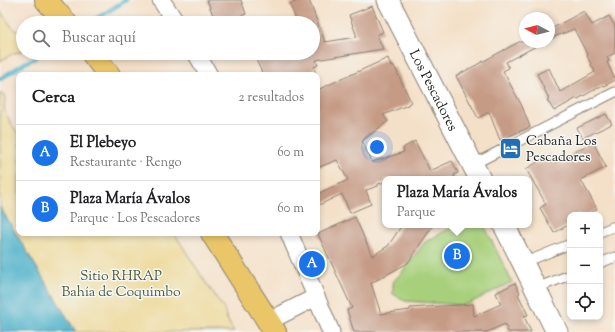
<!DOCTYPE html>
<html lang="es">
<head>
<meta charset="utf-8">
<style>
	:root { --surface:#fff; --page:#f2f2f2; --text:#202124; --muted:#757577; --line:#e0e0e0; --accent:#1a73e8 }
	body { margin:0; font-family:"Sorts Mill Goudy",serif; background:var(--page); color:var(--text) }
	.controls { position:absolute; right:12px; bottom:12px; display:grid; overflow:hidden; border-radius:8px; box-shadow:0 2px 6px #0003 }
	.controls button { width:36px; height:36px; display:grid; place-items:center; padding:0; border:0; border-bottom:1px solid var(--line); background:var(--surface); color:var(--text); font:20px sans-serif }
	.compass { position:absolute; left:519px; top:12px; width:36px; height:36px; border-radius:50%; background:var(--surface); box-shadow:0 2px 6px #0003; rotate:277deg }
	.you { position:absolute; left:377px; top:147px; width:14px; height:14px; margin:-10px; border:3px solid #fff; border-radius:50%; background:#1a73e8; box-shadow:0 0 0 6px #1a73e833 }
	.badge { display:grid; place-items:center; width:26px; height:26px; border-radius:50%; background:var(--accent); color:#fff; font-size:13px; font-weight:700 }
	.pin { position:absolute; translate:-50% -50%; border:2px solid #fff; box-shadow:0 1px 4px #0006 }
	.popup { position:absolute; left:382px; top:176px; width:150px; height:52px; box-sizing:border-box; display:grid; place-content:center; border-radius:8px; background:var(--surface); filter:drop-shadow(0 1px 3px #0005); font-size:13px; white-space:nowrap; color:var(--muted) }
	.popup b { font-size:15px; color:var(--text) }
	.popup::after { content:''; position:absolute; left:50%; top:100%; margin-left:-8px; border:8px solid transparent; border-top-color:var(--surface) }
	.list { margin:0; padding:0; list-style:none }
	h2 { display:flex; justify-content:space-between; align-items:center; height:52px; margin:0; padding:0 16px; font-size:17px }
	h2 small { font-size:13px; font-weight:400; color:var(--muted) }
	.list li { display:grid; grid-template-columns:26px 1fr auto; gap:12px; align-items:center; box-sizing:border-box; height:56px; padding:0 16px; border-top:1px solid var(--line) }
	.list b { display:block; font-size:15px; white-space:nowrap }
	.list p { margin:0; font-size:13px; white-space:nowrap; color:var(--muted) }
	.list em { font-size:13px; font-style:normal; color:var(--muted) }
	.icon { flex:none; width:22px; height:22px; fill:none; stroke:currentColor; stroke-width:2; stroke-linecap:round; stroke-linejoin:round }
	.map { position:relative; flex:none; width:615px; height:332px; overflow:hidden }
	.search { position:absolute; background:var(--surface); box-shadow:0 2px 6px #0003; left:16px; top:16px; width:304px; height:44px; display:flex; align-items:center; gap:10px; box-sizing:border-box; padding:0 14px; border-radius:22px; color:var(--muted); font-size:15px }
	.panel { position:absolute; background:var(--surface); box-shadow:0 2px 6px #0003; left:16px; top:72px; width:304px; height:164px; border-radius:8px }
	.map>svg:first-child { display:block }
	.green { fill:#a8d07c; stroke:#62764c }
	.sand { fill:#eeda9e; stroke:#857b5d }
	.water { fill:#49afc8; stroke:#326672 }
	.lines { fill:none; stroke-linecap:round; stroke-linejoin:round }
	.stream { stroke:#49afc8; stroke-width:4.5 }
	.building { fill:#c69b86 }
	.service-casing { stroke:#887e72; stroke-width:11 }
	.minor-casing { stroke:#887e72; stroke-width:19 }
	.tertiary-casing { stroke:#887e72; stroke-width:23 }
	.primary-casing { stroke:#887e72; stroke-width:24 }
	.service { stroke:#fff; stroke-width:9 }
	.minor { stroke:#fff; stroke-width:17 }
	.tertiary { stroke:#fff; stroke-width:21 }
	.primary { stroke:#ebc669; stroke-width:22 }
	.labels { text-anchor:middle; stroke-width:3; stroke-linejoin:round; paint-order:stroke }
	.street-label { font-size:14px; fill:#1c1c1c; stroke:#f6f6f2 }
	.poi-label { font-size:14px; fill:#1c1c1c; stroke:#f6f6f2; text-anchor:start }
	.park-label { font-size:14px; fill:#4d5b3e; stroke:#f6f6f2 }
</style>
</head>
<body>
<div class="map">
<svg width="615" height="332" viewBox="0 0 615 332">
	<rect width="100%" height="100%" fill="#f6f6f2"/>
	<filter id="ink" filterUnits="userSpaceOnUse"><feTurbulence type="fractalNoise" baseFrequency=".025" numOctaves="2"/><feDisplacementMap in="SourceGraphic" scale="8" xChannelSelector="R" yChannelSelector="G"/><feConvolveMatrix kernelMatrix="1 2 1 2 8 2 1 2 1" color-interpolation-filters="sRGB"/></filter>
	<filter id="wash" filterUnits="userSpaceOnUse"><feTurbulence type="fractalNoise" baseFrequency=".012" numOctaves="4" result="noise"/><feDisplacementMap in="SourceGraphic" scale="16" xChannelSelector="R" yChannelSelector="G"/><feGaussianBlur stdDeviation="0.9" result="paint"/><feColorMatrix in="noise" values="0 0 0 0 0 0 0 0 0 0 0 0 0 0 0 0 0 1.4 0 .05"/><feComposite in="paint" operator="in"/></filter>
	<g filter="url(#wash)">
		<rect width="100%" height="100%" fill="#f4e0c8"/>
		<path class="green" d="M456,225H484L512,282L472,302L463,305L405,301L393,294V282L403,271L425,242Z"/>
		<path class="sand" d="M0,11L12,27L23,36V51L14,53L0,61Z
			M0,93L5,97L4,110L12,125L19,135V233H174L206,283L224,309L226,317L234,332H76L0,207Z"/>
		<path class="water" d="M0,207L10,224L76,332H0Z"/>
		<g class="lines">
			<path class="stream" d="M90,23L126,0
				M0,79L25,63L35,58L40,53"/>
		</g>
		<g id="blocks">
			<path class="building" d="M207,0H241L246,14L240,16L241,20L233,23H216Z
				M300,0H309L325,42L357,37L349,15L372,6L383,32L377,35L383,49L316,60L318,65L314,67L316,75H263L253,53H312L313,55V23H297L290,4Z
				M584,11L592,25L609,16L615,27V53L607,57L609,61L607,62L615,80L604,86L603,85L578,99L577,98L554,111L547,100L549,99L537,74L549,68L560,92L595,72L587,56H588L574,29L549,39V30Z
				M519,42H544L506,62L509,68L503,71L522,106L530,127L500,140L489,112L478,118L456,76Z
				M388,58L391,67L394,66L411,102L408,104V105L383,115L388,121L362,141L372,162L404,152L403,148L415,141L430,171L452,161L458,173L454,175L455,179H385V182L378,184V186L366,190L371,204L350,213L342,194L317,206V194L348,180L337,160L317,168V90Z
				M606,114L612,124L583,138L577,128Z
				M593,142L606,167L581,180L597,209L586,215H570V224L554,233L540,208L546,204L526,169L550,155L554,163Z
				M355,217L372,256L388,246L402,225H433L408,263L371,283L381,314L410,310V308L473,304L474,316L501,304L496,293L515,283L520,293L518,294L528,315L524,316L531,332H508L505,324L487,332H354L347,310L352,308L318,234Z"/>
		</g>
	</g>
	<g filter="url(#ink)">
		<use href="#blocks" fill-opacity="0" stroke="#887e72" stroke-width="1"/>
		<g class="lines">
			<defs>
				<path id="service" d="M472,165L615,92
					M600,232L615,226
					M523,263L570,244
					M600,263L615,257
					M536,288L570,275"/>
				<path id="minor" d="M161,0L176,23
					M196,53L209,75
					M289,233L331,332
					M269,321L316,297"/>
				<g id="tertiary">
					<path id="s1" d="M388,0L480,179"/>
					<path d="M504,225L523,263L557,332"/>
				</g>
				<path id="primary" d="M46,0L66,23
					M92,53L109,75
					M212,233L275,332"/>
			</defs>
			<use href="#service" class="service-casing"/>
			<use href="#minor" class="minor-casing"/>
			<use href="#tertiary" class="tertiary-casing"/>
			<use href="#primary" class="primary-casing"/>
			<use href="#service" class="service"/>
			<use href="#minor" class="minor"/>
			<use href="#tertiary" class="tertiary"/>
			<use href="#primary" class="primary"/>
		</g>
	</g>
	<defs>
		<symbol id="hotel-square" viewBox="-11 -11 22 22"><rect x="-9" y="-9" width="18" height="18" rx="4" fill="#1f6fb2" stroke="#f6f6f2"/><path d="M-6-4.5h1.5V1H6V5H4.5V3h-9V5H-6ZM-4 0a1.8 1.8 0 1 1 3.6 0ZM.5 0V-2.5h3Q6-2.5 6 0Z" fill="#fff"/></symbol>
	</defs>
	<g fill-rule="evenodd">
		<use href="#hotel-square" x="498" y="136" width="25" height="25"/>
	</g>
	<g class="labels">
		<g class="street-label">
			<text dy="5" stroke="none"><textPath href="#s1" startOffset="101">Los Pescadores</textPath></text>
		</g>
		<g class="poi-label">
			<text x="526" y="145">Cabaña Los<tspan x="526" dy="16">Pescadores</tspan></text>
		</g>
		<g class="park-label">
			<text x="121" y="280">Sitio RHRAP<tspan x="121" dy="16">Bahía de Coquimbo</tspan></text>
		</g>
	</g>
</svg>
<div class="controls">
<button>+</button>
<button>−</button>
<button><svg class="icon" aria-label="locate" viewBox="0 0 24 24"><circle cx="12" cy="12" r="6"/><path d="M12 2v4M12 18v4M2 12h4M18 12h4"/></svg></button>
</div>
<svg class="compass" viewBox="-18 -18 36 36"><path d="M0-13l5 13h-10z" fill="#e53935"/><path d="M0 13l5-13h-10z" fill="#757577"/></svg>
<div class="you"></div>
<div class="pin badge" style="left:312px;top:264px">A</div>
<div class="pin badge" style="left:457px;top:256px">B</div>
<div class="popup"><b>Plaza María Ávalos</b>Parque</div>
<div class="search"><svg class="icon" aria-label="search" viewBox="0 0 24 24"><circle cx="10" cy="10" r="6"/><path d="M15 15l6 6"/></svg>Buscar aquí</div>
<section class="panel">
<h2>Cerca<small>2 resultados</small></h2>
<ul class="list">
<li><span class="badge">A</span><div><b>El Plebeyo</b><p>Restaurante · Rengo</p></div><em>60 m</em></li>
<li><span class="badge">B</span><div><b>Plaza María Ávalos</b><p>Parque · Los Pescadores</p></div><em>60 m</em></li>
</ul>
</section>
</div>
</body>
</html>
